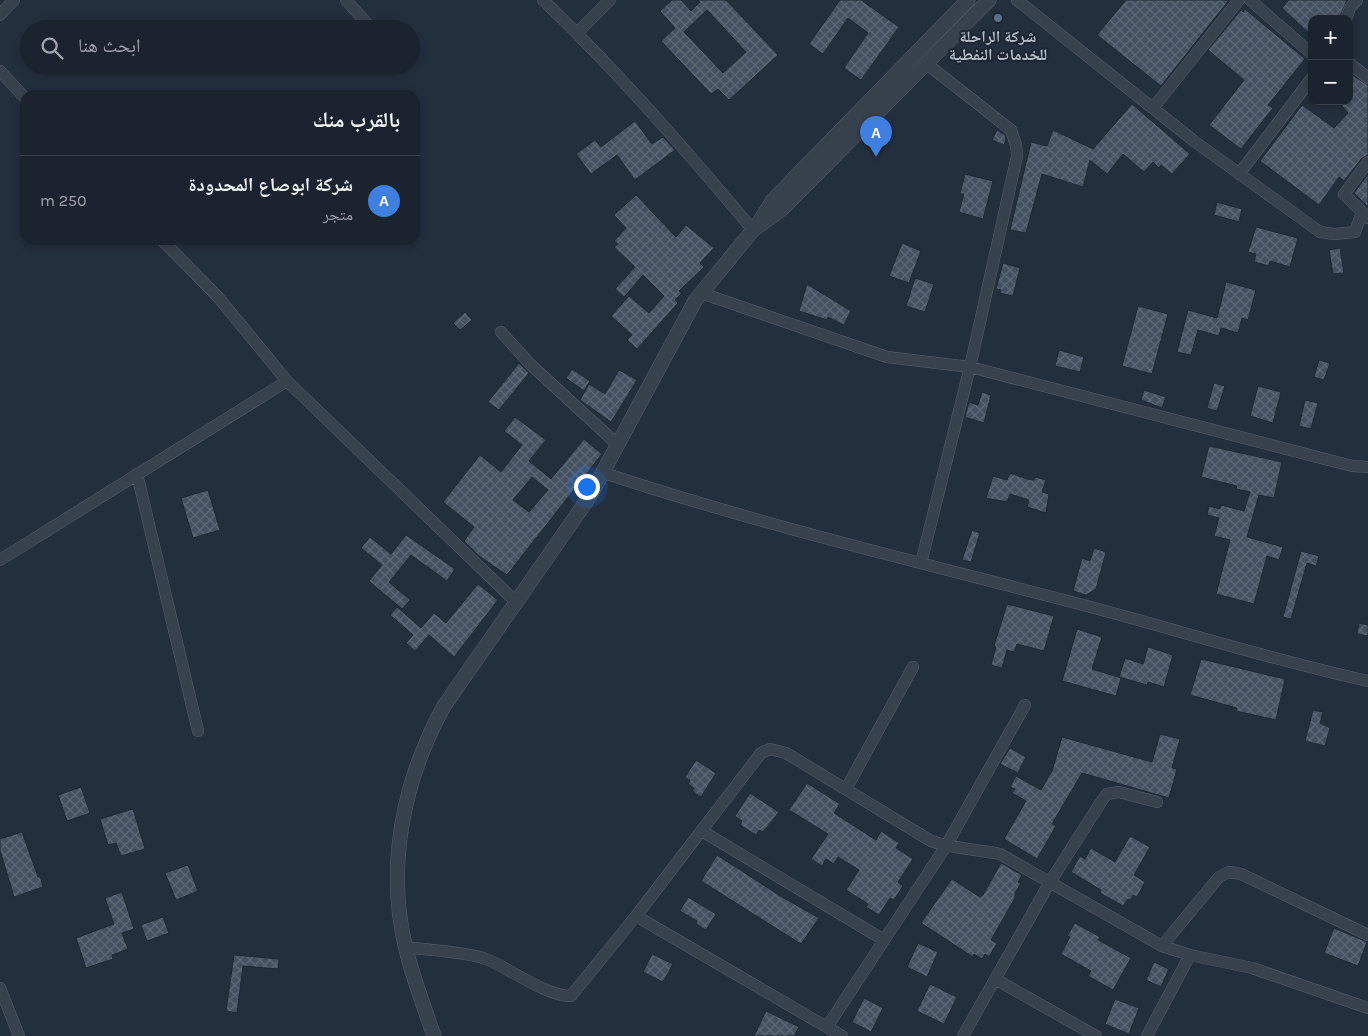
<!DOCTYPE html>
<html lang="ar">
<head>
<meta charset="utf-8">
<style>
	:root { --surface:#1b232e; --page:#282f3a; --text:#f1f3f6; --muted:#a0a4aa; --line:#39404a; --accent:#d93025 }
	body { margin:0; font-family:Karla,"Noto Naskh Arabic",sans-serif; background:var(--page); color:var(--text); direction:rtl }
	.controls { position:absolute; right:15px; top:15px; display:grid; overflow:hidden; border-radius:10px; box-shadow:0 2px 8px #0003 }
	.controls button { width:45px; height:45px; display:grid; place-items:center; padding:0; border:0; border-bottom:1px solid var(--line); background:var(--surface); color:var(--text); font:25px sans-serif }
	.you { position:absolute; left:586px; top:486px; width:18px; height:18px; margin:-12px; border:4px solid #fff; border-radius:50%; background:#1a73e8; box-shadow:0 0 0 8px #1a73e833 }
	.badge { display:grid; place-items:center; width:32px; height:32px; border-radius:50%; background:var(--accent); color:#fff; font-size:16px; font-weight:700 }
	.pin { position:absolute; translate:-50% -41px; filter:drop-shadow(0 1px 2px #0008) }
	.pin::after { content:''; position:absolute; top:26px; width:18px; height:15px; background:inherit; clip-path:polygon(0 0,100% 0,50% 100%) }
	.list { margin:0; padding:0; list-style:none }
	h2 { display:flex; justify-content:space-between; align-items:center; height:65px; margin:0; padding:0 20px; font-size:21px }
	h2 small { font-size:16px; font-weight:400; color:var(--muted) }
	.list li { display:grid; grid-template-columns:32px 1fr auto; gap:15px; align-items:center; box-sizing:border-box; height:90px; padding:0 20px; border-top:1px solid var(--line) }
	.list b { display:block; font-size:19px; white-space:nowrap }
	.list p { margin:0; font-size:16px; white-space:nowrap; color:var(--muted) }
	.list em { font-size:16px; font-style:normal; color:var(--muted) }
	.icon { flex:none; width:28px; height:28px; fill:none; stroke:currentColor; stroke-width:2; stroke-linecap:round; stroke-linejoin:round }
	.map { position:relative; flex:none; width:1368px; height:1036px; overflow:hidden; direction:ltr }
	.search { position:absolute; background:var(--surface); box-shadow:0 2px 8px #0003; left:20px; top:20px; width:400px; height:55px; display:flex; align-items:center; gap:12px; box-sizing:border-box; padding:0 18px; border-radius:28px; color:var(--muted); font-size:19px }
	.panel { position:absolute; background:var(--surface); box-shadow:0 2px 8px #0003; left:20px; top:90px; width:400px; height:155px; border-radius:15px; direction:rtl }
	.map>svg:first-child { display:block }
	.building { fill:url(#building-cross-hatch); stroke:#1f2835; fill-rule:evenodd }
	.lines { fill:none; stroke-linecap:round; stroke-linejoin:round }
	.minor-casing { stroke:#565f6c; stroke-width:12 }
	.tertiary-casing { stroke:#565f6c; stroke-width:15 }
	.minor { stroke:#38414e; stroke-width:11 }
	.tertiary { stroke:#38414e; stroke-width:14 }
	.service-dot { fill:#5c6f8a; stroke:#1d2633; stroke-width:2 }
	.labels { text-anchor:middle; stroke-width:4; stroke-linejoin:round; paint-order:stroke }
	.poi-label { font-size:16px; font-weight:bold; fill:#b4bcc9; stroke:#1d2633 }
</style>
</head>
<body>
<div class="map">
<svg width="1368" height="1036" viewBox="0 0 1368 1036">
	<defs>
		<pattern id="building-cross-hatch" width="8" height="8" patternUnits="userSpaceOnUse" patternTransform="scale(1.25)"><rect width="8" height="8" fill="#455162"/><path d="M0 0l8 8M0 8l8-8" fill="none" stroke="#5d6877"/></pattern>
	</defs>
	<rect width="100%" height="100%" fill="#242f3e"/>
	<path class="building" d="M672,0H681L691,11L700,2L697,0H726L778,55L729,100L718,89L711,94L661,41L675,28L660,11ZM707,10L746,52L723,73L684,32Z
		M840,0H861L899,27L861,80L844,68L868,33L848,18L823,54L809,44Z
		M1126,0H1229L1161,86L1097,35Z
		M1289,0H1347L1339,19H1312V36L1282,8Z
		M1245,9L1305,59L1268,105L1273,108L1241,149L1209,125L1244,80L1208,50L1241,10L1243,12Z
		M1349,73L1368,85V155L1362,158L1344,181L1339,177L1319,205L1260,161L1302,105L1334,128L1348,113L1338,101H1349Z
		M1132,104L1190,154L1172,174L1161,165L1159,168L1153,162L1144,172L1123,154L1107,174L1090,160L1083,187L1042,174L1026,233L1010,230L1031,142L1047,146L1053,130L1093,149Z
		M635,121L652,144L663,137L675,150L635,180L617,155L591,174L576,154L595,140L601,147Z
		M997,130L1005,135L1006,140L1004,145L992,140Z
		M965,174L993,181L983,219L959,212L964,194H960Z
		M1368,174V207L1354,193Z
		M636,195L676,237L686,225L714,248L700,263L704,267L679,291L682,293L675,300L678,303L637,349L627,340L632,335L611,316L629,296L649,313L664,296L643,275L624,297L615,289L635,267L614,247L618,244L614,241L626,228L614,215Z
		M1217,202L1242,209L1239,222L1214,215Z
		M1256,227L1298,238L1290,267L1270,261L1269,266L1254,262L1256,254L1248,252Z
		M902,243L921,251L909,283L889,276Z
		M1340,248L1344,273L1333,274L1329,250Z
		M1003,263L1020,268L1013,296L1000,293L1001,290L996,289Z
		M915,278L934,284L925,312L906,306Z
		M1226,282L1256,290L1248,320L1242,318L1238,333L1221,328L1219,336L1198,330L1191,355L1177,352L1188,310L1217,318Z
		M807,284L851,311L844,325L828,317L827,320L799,311Z
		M1138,306L1168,314L1152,374L1122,366Z
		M465,312L472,320L460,330L453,323Z
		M1059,350L1084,357L1080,372L1055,366Z
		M1319,360L1330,363L1324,380L1314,377Z
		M519,363L529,373L499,410L488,402Z
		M572,369L590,381L584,391L566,378Z
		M619,370L637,380L611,422L580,400L589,384L605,394Z
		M1214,383L1225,386L1217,411L1207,408Z
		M1258,386L1281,392L1273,423L1250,416Z
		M1144,390L1166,397L1162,408L1141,400Z
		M982,392L991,395L984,423L965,417L969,402L978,405Z
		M1305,400L1318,403L1311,429L1299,426Z
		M515,417L546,440L529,461L551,479L584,439L602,454L507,575L479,556L464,541L474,527L443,502L480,455L501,472L522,445L504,431ZM532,477L548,490L529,512L513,500Z
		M1209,446L1282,462L1274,498L1259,495L1247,537L1283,547L1279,560L1267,556L1254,604L1216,594L1230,540L1214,536L1219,518L1207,515L1209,506L1220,509L1221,505L1244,511L1250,492L1236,489L1237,486L1201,477Z
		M1010,473L1027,479L1034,480L1035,477L1046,480L1042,492L1049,494L1046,513L1027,507L1029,500L1010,494L1007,502L986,498L993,476L1007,480Z
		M208,490L220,530L193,538L181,498Z
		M972,530L980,533L971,562L962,560Z
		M406,535L455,569L447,581L411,555L389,582L410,600L402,609L369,581L382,565L361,548L370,537L391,554Z
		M1094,548L1106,552L1096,589L1086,595L1073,591L1082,558L1090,561Z
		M1301,551L1319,556L1316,566L1307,563L1291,619L1283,617Z
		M478,584L498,600L454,657L429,635L415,651L406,643L413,635L390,615L397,607L421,628L434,613L446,623Z
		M1007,604L1054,616L1044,651L1017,644L1014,652L1007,650L1002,668L991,665L996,647L994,646Z
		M1359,623L1368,625V636L1357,634Z
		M1077,629L1102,637L1092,669L1121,678L1116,696L1062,681Z
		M1148,647L1173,655L1164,687L1148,682L1147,685L1119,677L1125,658L1143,664Z
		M1201,659L1285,679L1276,720L1236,711L1237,708L1190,695Z
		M1313,710L1323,712L1320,723L1330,728L1325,746L1305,741Z
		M1160,734L1180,739L1172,768L1177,769L1169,798L1082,773L1052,824L1056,826L1037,859L1004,839L1026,801L1012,793L1015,789L1010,787L1016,776L1041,790L1052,771L1062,737L1152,762Z
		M1010,748L1026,757L1018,773L1000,764Z
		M696,760L716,773L701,797L692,791L694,788L688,784L690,780L685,777Z
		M807,783L840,804L834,813L876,840L881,831L899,843L896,848L913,859L898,882L903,886L894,900L890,898L879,915L866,907L868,904L846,890L859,870L838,857L834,864L826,859L822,866L811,859L828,834L789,810Z
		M81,787L90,813L67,821L58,795Z
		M750,793L779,812L763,832L759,830L756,835L740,825L742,821L735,816Z
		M133,809L145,849L121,856L116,843L108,845L100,819Z
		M22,832L38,877L40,876L43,887L14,897L0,850V839Z
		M1130,836L1150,847L1134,875L1145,882L1137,897L1133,895L1130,900L1128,899L1123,906L1100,893L1101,890L1071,872L1080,856L1085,859L1091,848L1115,862Z
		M717,855L782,897L819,918L801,944L701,881Z
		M1001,863L1022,875L1018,882L1021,883L1015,893V898L991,940L997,943L989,957L985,954L982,959L974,954L973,957L921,923L952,879L980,897L983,895Z
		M188,865L198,891L176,900L165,873Z
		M122,892L134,929L122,933L128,949L112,955L113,959L86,968L76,938L114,924L105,898Z
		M688,897L716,914L706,930L696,924L697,921L680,911Z
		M163,917L169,933L147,941L141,925Z
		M1075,923L1100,937L1098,940L1131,958L1113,990L1088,976L1091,971L1061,954L1070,937L1067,936Z
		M1334,928L1367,942L1358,966L1324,953Z
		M918,943L938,952L927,977L907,967Z
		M652,954L673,964L663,982L643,972Z
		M234,955L279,959L278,969L243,966L237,1013L226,1011Z
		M1154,962L1169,969L1161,987L1146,980Z
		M930,984L957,997L944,1024L917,1011Z
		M864,998L883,1008L871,1032L852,1022Z
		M1115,999L1139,1008L1129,1034L1105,1024Z
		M766,1011L799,1027L794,1036H754Z"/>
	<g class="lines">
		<defs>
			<path id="minor" d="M346,0L372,29
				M543,0C618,72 686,150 753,230
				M1017,0L1194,141L1320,232L1334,234L1355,232L1362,212L1368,218
				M1250,0L1312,54
				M0,15L14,0
				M1346,19L1350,8L1357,0
				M577,33L610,0
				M1349,63L1368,78
				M0,71L25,98
				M1153,108L1239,0
				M1239,174L1312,78
				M1362,212L1344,194L1368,162
				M162,240L218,297L287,381L516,602
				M701,293L887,357L970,367L1352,466L1368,467
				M501,332L531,365L617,444
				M604,473C761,525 923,563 1083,605C1178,630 1272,660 1368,681
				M137,474L198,731
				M0,560L287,381
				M921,563L970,367L1017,156L1016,145L1011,130L927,64
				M846,789L913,667
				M702,831L884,940
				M636,916L842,1036
				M1162,946L1219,877L1229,872L1241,874L1368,935
				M405,947C426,950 468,952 486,959C509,968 548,997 571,996L636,916L761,753L770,749L786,753L931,841C953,849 977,849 1000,854L1162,946L1190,955L1252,968L1368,1008
				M995,979L1096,1036
				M0,988L19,1036
				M827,1027L946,846L1025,705
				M963,1036L1050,882L1101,802L1107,794L1119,792L1157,802
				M1147,1036L1190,955"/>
			<path id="tertiary" d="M758,224L773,200L968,0
				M434,1036C424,1006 412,976 405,945C386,863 404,779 444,706L590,496L695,301L753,230L782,209L989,0"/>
		</defs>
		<use href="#minor" class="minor-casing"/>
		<use href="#tertiary" class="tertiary-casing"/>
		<use href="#minor" class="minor"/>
		<use href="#tertiary" class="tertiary"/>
	</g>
	<circle class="service-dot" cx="998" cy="18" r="5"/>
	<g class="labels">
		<g class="poi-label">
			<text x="998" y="42">شركة الراحلة<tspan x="998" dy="18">للخدمات النفطية</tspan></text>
		</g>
	</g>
</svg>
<div class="controls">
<button>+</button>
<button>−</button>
</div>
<div class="you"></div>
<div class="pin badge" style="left:876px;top:157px;background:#3f7fe0">A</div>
<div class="search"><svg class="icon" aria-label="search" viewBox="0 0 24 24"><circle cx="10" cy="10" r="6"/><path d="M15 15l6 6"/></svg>ابحث هنا</div>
<section class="panel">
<h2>بالقرب منك<small></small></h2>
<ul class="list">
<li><span class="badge" style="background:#3f7fe0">A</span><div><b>شركة ابوصاع المحدودة</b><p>متجر</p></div><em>250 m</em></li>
</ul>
</section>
</div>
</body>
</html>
